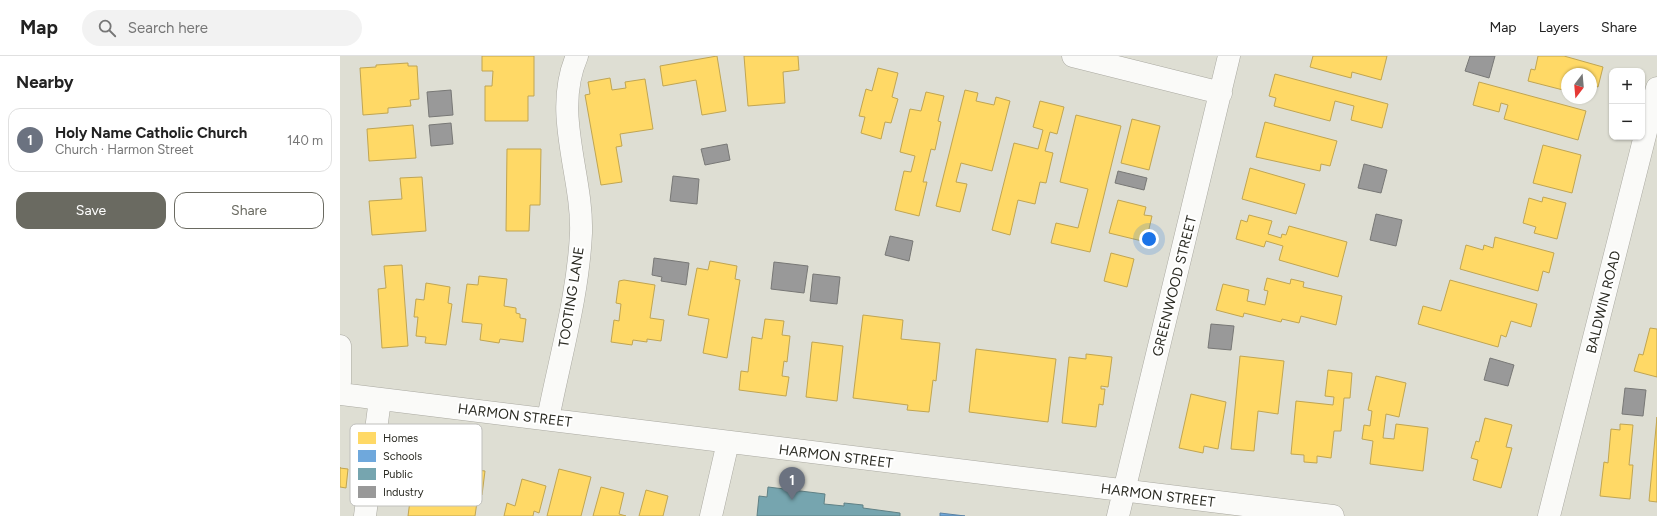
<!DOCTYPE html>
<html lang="en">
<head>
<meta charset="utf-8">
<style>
	:root { --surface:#fff; --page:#f2f2f2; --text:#222; --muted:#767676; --line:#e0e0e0; --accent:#6a6a61 }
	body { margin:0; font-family:Figtree,sans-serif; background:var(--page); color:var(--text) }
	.controls { position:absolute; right:12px; top:12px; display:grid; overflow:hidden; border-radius:8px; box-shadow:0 1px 3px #0004 }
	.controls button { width:36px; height:36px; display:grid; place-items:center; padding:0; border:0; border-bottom:1px solid var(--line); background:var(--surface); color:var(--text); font:20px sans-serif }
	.compass { position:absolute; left:1221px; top:12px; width:36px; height:36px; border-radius:50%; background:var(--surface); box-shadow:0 1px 3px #0004; rotate:196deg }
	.you { position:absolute; left:809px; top:183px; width:14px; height:14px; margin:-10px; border:3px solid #fff; border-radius:50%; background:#1a73e8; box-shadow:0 0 0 6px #1a73e833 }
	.badge { display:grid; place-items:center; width:26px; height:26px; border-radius:50%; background:var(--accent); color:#fff; font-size:13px; font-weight:700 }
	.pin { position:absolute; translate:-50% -33px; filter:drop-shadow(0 1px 2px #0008) }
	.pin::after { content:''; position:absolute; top:21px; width:14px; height:12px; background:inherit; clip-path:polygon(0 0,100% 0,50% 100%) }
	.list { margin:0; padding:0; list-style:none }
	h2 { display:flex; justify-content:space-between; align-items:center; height:52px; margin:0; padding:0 16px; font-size:17px }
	h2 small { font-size:13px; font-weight:400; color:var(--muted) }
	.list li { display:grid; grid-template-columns:26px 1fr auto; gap:12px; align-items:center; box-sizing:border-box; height:64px; margin:0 8px 8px; padding:0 8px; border:1px solid var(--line); border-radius:12px }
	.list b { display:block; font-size:15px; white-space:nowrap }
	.list p { margin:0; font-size:13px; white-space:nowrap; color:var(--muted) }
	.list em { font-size:13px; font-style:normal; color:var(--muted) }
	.actions { display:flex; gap:8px; padding:12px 16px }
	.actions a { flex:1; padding:9px 0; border:1px solid var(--accent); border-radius:12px; text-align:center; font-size:14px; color:var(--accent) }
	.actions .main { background:var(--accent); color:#fff }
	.icon { flex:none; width:22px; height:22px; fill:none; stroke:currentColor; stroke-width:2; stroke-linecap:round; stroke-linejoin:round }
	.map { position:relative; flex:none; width:1317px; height:460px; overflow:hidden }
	header { display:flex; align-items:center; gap:24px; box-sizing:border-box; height:56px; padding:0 20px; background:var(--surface); border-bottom:1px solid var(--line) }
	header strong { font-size:19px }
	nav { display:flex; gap:22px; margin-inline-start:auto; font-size:14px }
	.search { width:280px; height:36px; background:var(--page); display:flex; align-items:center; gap:10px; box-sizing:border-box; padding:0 14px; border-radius:22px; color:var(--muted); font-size:15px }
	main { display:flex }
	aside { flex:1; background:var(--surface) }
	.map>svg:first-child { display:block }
	.homes { fill:#ffd966; stroke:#c0a552 }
	.schools { fill:#6fa8dc; stroke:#5b83a5 }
	.public { fill:#76a5af; stroke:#608185 }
	.industry { fill:#999; stroke:#787876 }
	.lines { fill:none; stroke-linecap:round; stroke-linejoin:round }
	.minor-casing { stroke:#aaa9a1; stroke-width:23 }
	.minor { stroke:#fafaf8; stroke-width:22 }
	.labels { text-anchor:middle; stroke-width:4; stroke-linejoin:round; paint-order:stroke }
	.street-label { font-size:14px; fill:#2c2c24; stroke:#fff }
	.key { fill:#fff; stroke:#c0c0bd; stroke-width:1 }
	.key-label { font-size:11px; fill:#2c2c24 }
</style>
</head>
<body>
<header>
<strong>Map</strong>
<div class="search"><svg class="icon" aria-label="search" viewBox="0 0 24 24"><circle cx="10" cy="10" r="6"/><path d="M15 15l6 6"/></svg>Search here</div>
<nav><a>Map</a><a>Layers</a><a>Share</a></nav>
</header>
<main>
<aside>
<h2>Nearby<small></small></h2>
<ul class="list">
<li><span class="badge" style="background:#6b7280">1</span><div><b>Holy Name Catholic Church</b><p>Church · Harmon Street</p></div><em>140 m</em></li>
</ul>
<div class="actions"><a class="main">Save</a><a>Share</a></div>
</aside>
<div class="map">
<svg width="1317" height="460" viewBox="0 0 1317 460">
	<rect width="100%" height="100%" fill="#deded3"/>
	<path class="homes" d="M142,0H194V40H188V65H145V30H152L153,15H142Z
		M377,0L386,55L362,59L356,24L323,30L320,10Z
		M404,0H458L459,14L443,16L445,47L408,50Z
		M973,0H1047L1041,24L1012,16L1011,22L970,11Z
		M1198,0H1224L1263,11L1258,31L1252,29L1251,31V18H1227V35L1188,25L1191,13L1195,14Z
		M68,7V10H77L79,43L70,44L71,50L48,52V57L23,59L20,12L36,11V9Z
		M538,12L558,17L552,41L558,43L551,67L545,66L541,83L521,77L525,61L519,60L526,33L532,35Z
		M935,18L1048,48L1042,72L1011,64L1014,50L995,45L990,65L934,50L936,42L929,40Z
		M270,22L272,34L286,32L285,26L305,23L313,73L280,78L282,90L276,91L282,126L261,129L245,39L250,38L248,26Z
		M1139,26L1246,55L1238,84L1164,63L1168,49L1161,47L1159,56L1133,49Z
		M625,34L638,37L636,45L654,49L656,41L670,45L652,115L621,107L616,126L627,128L620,156L596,150Z
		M586,36L604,40L598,65L601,66L595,94L591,93L583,126H587L579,160L555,154L564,115L571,116L575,100L560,96L570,53L581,55Z
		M700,45L724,51L717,78L710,76L705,95L713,97L706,127L700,126L695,148L678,144L670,179L652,174L674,87L698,93L703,74L693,71Z
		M736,59L781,70L750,196L711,187L716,167L738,172L748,133L720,126Z
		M792,63L820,70L809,114L781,107Z
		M925,66L997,85L990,110L981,108L980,115L916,101Z
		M73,69L76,102L29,105L27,73Z
		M1203,89L1241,99L1232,137L1193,127Z
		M167,93H201L200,149H190L189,175H166Z
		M910,112L965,128L956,158L902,143Z
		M82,121L86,175L32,179L29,145L62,143L60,122Z
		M1203,141L1226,147L1217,183L1194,177L1196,171L1183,167L1189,142L1202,146Z
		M778,144L806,151L804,159L812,160L806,186L769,177Z
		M909,159L932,165L928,178L941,182L942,178L946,179L949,170L1007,186L998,221L939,204L943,190L926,185L924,191L896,183L901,164L907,166Z
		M1155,181L1214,197L1209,217L1203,215L1198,235L1120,213L1126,189L1143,194L1144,189L1153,192Z
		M771,197L794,203L787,231L764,225Z
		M370,205L397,210L395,223L400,224L387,302L363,297L369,263L348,259L357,212L368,214Z
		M62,209L68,290L42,292L38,233L46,232L44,210Z
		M139,220L167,223L164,250L176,252V257L180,258V262L186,263L183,286L160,283L159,287L140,284L142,268L122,266L127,228L138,229Z
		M927,222L950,228L951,223L964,226L963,231L1002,240L996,269L961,260L959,267L942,263L941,266L904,257L903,261L876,254L883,228L909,234L907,245L925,249L928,235L924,234Z
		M284,224L315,229L310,262L324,264L321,285L307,283V286L293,284L292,289L271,286L274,264L279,265L281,248L276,247L279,225Z
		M1110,224L1197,248L1191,271L1171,265L1166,281L1161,279L1158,291L1078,268L1083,250L1101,255Z
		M86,227L110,231L108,247L112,248L106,289L85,287L86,281L76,280L78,261H74L76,243L84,244Z
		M523,259L563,264L561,283L600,287L596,325L593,324L589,356L567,354L568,349L513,342Z
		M425,263L444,265L442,279L450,280L447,306L444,305L442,320L449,321L446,340L399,334L401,315L408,316L412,281L422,283Z
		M1310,272L1317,273V321L1294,315L1299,298L1303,299Z
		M472,286L503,290L497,345L466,341Z
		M636,293L716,303L708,366L629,356Z
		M746,298L772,301L768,331L761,330V333H765L763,349L759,348L756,371L722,367L729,301L746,303Z
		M900,300L944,305L938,358L918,355L914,395L891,393Z
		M988,314L1012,317L1010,342H1004L1001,375H994L991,402L977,400V407L964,406V399L951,398L956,345L993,349L994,341L985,340Z
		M1036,320L1066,327L1059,361L1046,358L1043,382L1054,383L1056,368L1088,372L1083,415L1030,408L1033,385L1022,383L1024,369L1030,370L1032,355L1028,354Z
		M851,338L886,346L878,393L864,390L863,397L839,392Z
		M1317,361V446L1309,445Z
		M1145,362L1172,369L1166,391L1172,392L1161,432L1133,424L1138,404L1131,402L1136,385L1139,386Z
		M1280,368L1293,369L1289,409H1293L1290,443L1260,440L1264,406L1268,407L1271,373L1280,374Z
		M75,406L145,415L142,439H138L135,460H68Z
		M0,411V412L8,413L6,432L0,431Z
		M219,413L251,421L241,460H207Z
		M182,423L206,430L199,457L194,455L193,460H164L167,447L175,450Z
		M261,431L284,437L279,458L286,460H253Z
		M306,434L328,440L323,460H299Z"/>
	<path class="schools" d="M600,457L625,460H600Z"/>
	<path class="public" d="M428,431L485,438L484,448L504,450V447L523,449V452L560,457V460H417L419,440L427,441Z"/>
	<path class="industry" d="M1130,0H1155L1149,22L1125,15Z
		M111,34L113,59L89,61L87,36Z
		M111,67L113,88L91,90L89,69Z
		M387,88L390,104L365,109L361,93Z
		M1024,108L1047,114L1041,137L1018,132Z
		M778,115L807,122L804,134L775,127Z
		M333,120L359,123L357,148L330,145Z
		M1036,158L1062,164L1056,190L1030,184Z
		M550,180L573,185L569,205L545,199Z
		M314,202L349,207L346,229L321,225L322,221L312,219Z
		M434,206L468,210L464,237L431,233Z
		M473,218L500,221L497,248L470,245Z
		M871,268L894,270L891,294L868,292Z
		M1150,302L1174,309L1168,330L1144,324Z
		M1285,332L1306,334L1303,360L1282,358Z"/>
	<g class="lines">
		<defs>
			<path id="minor" d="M733,0L881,37
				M0,290V326
				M0,338L993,460
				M208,363C220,301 238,241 241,177C243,119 212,57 237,0
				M25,460L40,343
				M371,460L388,386
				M778,460L889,0
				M1209,460L1317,32"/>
		</defs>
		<use href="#minor" class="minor-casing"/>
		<use href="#minor" class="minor"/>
	</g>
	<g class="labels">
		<g class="street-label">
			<text transform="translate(834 230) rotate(-76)" y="5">GREENWOOD STREET</text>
			<text transform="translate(231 241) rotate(-81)" y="5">TOOTING LANE</text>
			<text transform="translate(1263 246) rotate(-76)" y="5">BALDWIN ROAD</text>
			<text transform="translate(175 359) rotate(7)" y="5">HARMON STREET</text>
			<text transform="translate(496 400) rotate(7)" y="5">HARMON STREET</text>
			<text transform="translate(818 439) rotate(7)" y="5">HARMON STREET</text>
		</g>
	</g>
	<rect x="10" y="368" width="132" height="82" rx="6" class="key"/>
	<rect x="18" y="376" width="18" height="12" fill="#ffd966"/>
	<rect x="18" y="394" width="18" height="12" fill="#6fa8dc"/>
	<rect x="18" y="412" width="18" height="12" fill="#76a5af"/>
	<rect x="18" y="430" width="18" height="12" fill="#999"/>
	<g class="key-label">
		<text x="43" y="386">Homes</text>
		<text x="43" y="404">Schools</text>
		<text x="43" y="422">Public</text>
		<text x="43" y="440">Industry</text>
	</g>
</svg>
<div class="controls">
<button>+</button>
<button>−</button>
</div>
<svg class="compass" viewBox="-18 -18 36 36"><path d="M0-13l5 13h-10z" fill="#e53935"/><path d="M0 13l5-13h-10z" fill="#767676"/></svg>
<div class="you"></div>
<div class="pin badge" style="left:452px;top:444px;background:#6b7280">1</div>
</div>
</main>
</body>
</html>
